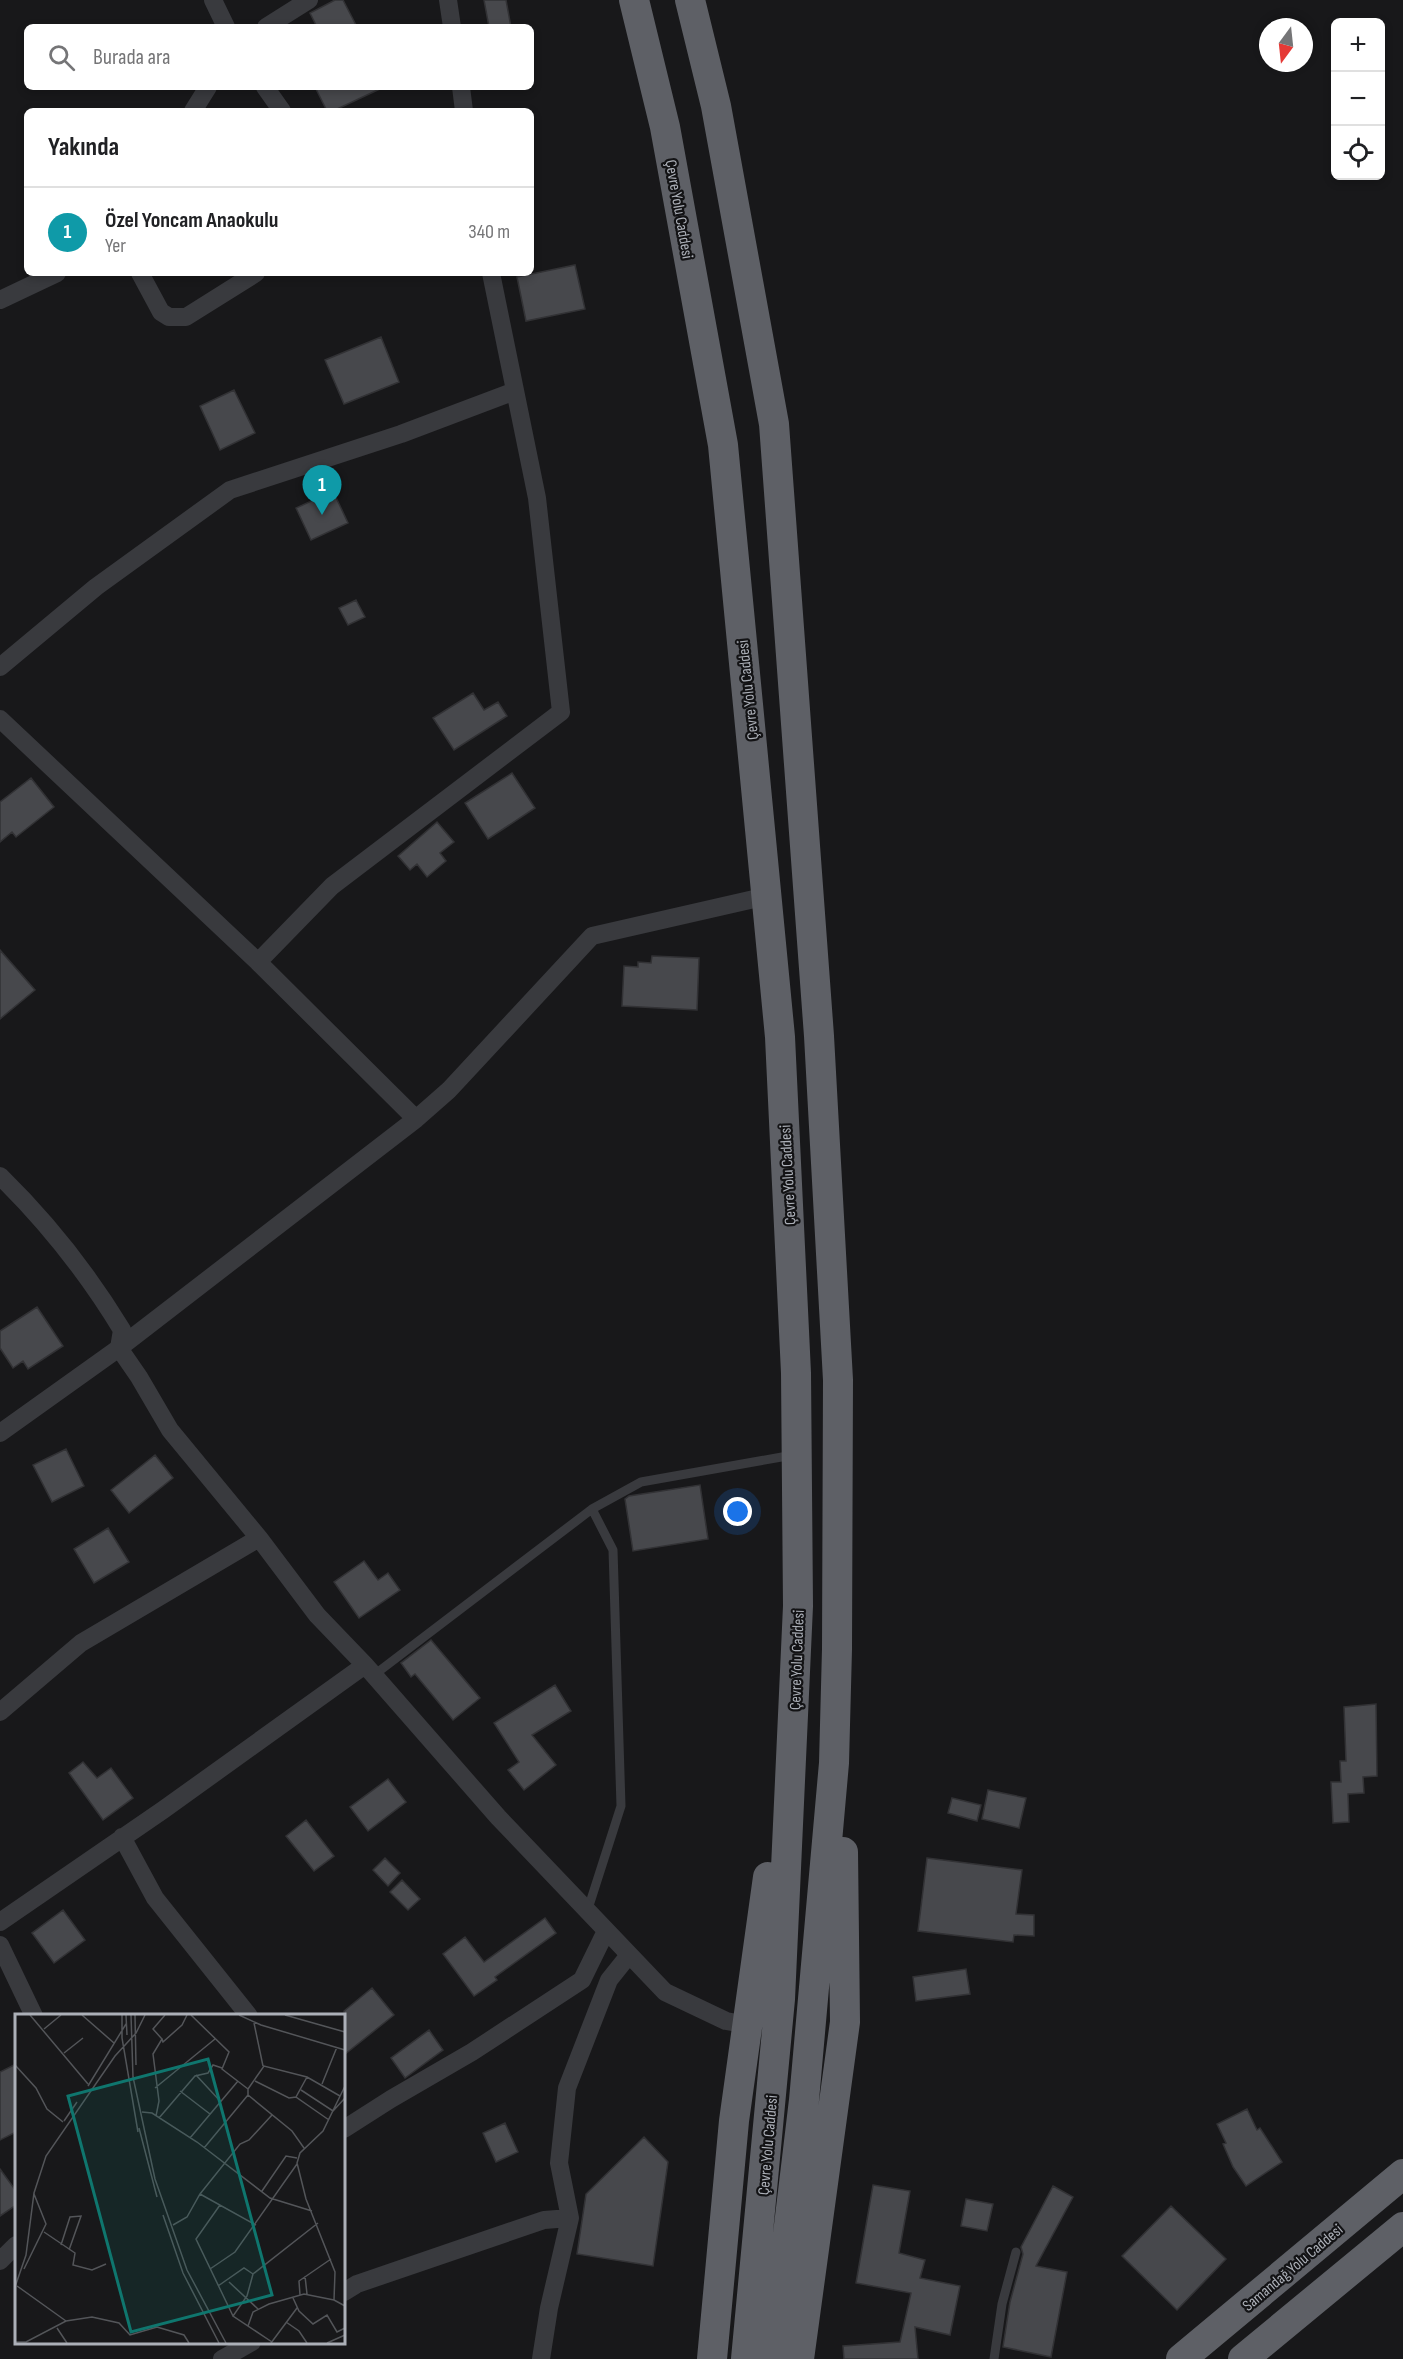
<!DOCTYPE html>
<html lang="tr">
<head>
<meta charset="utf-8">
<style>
	:root { --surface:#fff; --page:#f6f6f6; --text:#202124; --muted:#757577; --line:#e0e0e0; --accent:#765d36 }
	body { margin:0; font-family:"Sofia Sans Condensed",sans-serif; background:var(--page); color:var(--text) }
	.controls { position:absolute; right:18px; top:18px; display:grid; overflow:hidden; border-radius:9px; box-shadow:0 3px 9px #0003 }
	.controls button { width:54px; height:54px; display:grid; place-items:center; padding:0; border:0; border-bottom:2px solid var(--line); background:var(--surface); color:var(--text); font:30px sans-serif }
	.compass { position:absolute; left:1259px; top:18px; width:54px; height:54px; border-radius:50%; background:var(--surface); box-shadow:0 3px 9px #0003; rotate:195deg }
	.you { position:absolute; left:738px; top:1512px; width:21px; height:21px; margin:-15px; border:4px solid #fff; border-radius:50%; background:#1a73e8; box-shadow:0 0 0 9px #1a73e833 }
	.badge { display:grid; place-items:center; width:39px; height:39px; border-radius:50%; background:var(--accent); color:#fff; font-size:20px; font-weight:700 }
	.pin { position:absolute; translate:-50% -50px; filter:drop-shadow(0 2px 3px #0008) }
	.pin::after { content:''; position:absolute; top:32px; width:21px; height:18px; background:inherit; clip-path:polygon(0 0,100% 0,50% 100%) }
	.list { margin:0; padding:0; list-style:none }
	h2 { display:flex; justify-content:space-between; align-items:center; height:78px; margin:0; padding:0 24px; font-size:26px }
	h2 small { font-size:20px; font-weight:400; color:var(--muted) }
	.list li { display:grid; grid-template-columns:39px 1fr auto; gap:18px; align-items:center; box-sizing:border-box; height:90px; padding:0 24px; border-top:2px solid var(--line) }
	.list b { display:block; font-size:22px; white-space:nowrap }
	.list p { margin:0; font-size:20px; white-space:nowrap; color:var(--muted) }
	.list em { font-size:20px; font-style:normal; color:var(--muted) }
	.icon { flex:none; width:33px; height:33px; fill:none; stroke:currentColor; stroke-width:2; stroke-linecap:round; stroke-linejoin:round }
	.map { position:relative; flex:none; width:1403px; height:2359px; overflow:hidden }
	.search { position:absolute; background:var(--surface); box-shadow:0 3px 9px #0003; left:24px; top:24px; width:510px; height:66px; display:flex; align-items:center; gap:15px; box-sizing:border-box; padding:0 21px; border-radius:9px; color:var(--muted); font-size:22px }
	.panel { position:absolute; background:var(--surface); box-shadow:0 3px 9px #0003; left:24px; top:108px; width:510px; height:168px; border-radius:9px }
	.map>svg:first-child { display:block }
	.building { fill:#47484c; stroke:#323235; stroke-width:1.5 }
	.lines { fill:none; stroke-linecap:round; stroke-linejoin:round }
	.service { stroke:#393a3e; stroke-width:9 }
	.minor { stroke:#393a3e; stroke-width:18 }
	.trunk { stroke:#5e6066; stroke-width:30 }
	.labels { text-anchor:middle; stroke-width:4.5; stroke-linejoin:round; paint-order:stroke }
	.street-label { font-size:16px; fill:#acb0b8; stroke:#131315 }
	.inset-road { fill:none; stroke:#535559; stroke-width:1.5 }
	.view { fill:#0f766e; fill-opacity:0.15; stroke:#0f766e; stroke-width:3 }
	.inset-edge { fill:none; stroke:#acb0b8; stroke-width:3 }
</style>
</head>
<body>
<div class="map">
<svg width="1403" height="2359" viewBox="0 0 1403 2359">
	<rect width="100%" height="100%" fill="#18181a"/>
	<path class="building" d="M335,0H343L357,27H317L310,13Z
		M484,0H506L511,27H489Z
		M315,87H384L333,111H327Z
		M575,265L585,309L526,321L517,277Z
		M381,337L399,382L344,404L325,360Z
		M234,390L255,433L220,450L200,406Z
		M333,491L348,523L311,540L296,508Z
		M356,600L365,617L348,625L339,608Z
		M473,693L484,710L498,702L507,716L454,750L433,718Z
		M512,773L535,808L488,839L465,803Z
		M31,778L54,807L16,837L12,832L0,842V802Z
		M437,822L454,842L440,853L446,861L427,877L417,864L410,870L398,856Z
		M0,950L35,990L0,1019Z
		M652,956L699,958L697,1010L622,1006L624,966L638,967V962L651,963Z
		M37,1307L63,1346L28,1369L23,1361L13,1368L0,1348V1331Z
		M66,1449L84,1486L52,1502L33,1465Z
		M155,1455L173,1478L129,1513L111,1490Z
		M700,1485L708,1539L633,1551L625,1499L629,1496Z
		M108,1528L129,1562L94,1583L74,1549Z
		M364,1561L378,1580L388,1573L400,1590L359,1618L334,1582Z
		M431,1640L480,1698L453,1720L415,1674L411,1677L401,1663Z
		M555,1685L571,1711L532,1735L556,1765L524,1790L508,1770L519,1762L494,1723Z
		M1376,1704L1377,1776L1363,1777L1364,1793L1348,1794L1349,1822L1333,1823L1331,1782H1341L1340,1761H1346L1344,1707Z
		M83,1762L97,1778L111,1768L133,1798L103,1820L69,1773Z
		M388,1779L406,1802L368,1831L350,1807Z
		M988,1790L1026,1798L1019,1828L982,1819Z
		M952,1798L981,1805L977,1821L948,1813Z
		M306,1820L334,1856L314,1871L286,1836Z
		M385,1858L400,1873L388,1886L373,1870Z
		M927,1858L1022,1870L1016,1914L1034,1915V1936L1014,1935L1013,1942L918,1931Z
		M402,1880L420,1899L408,1910L390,1892Z
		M63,1910L85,1940L54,1963L32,1933Z
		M545,1918L556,1933L495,1977L497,1980L474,1996L443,1954L465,1937L484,1962Z
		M966,1969L970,1994L916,2001L913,1977Z
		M372,1988L394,2015L344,2055V2011Z
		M429,2030L443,2050L405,2078L391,2058Z
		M16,2064V2132L0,2140V2072Z
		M1247,2109L1257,2130L1260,2128L1282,2162L1246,2186L1233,2167L1223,2144L1226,2143L1217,2124Z
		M505,2123L518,2152L496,2162L483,2133Z
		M644,2137L668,2162L653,2266L577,2254L586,2194Z
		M0,2169L16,2191V2205L0,2216Z
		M873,2185L910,2191L899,2253L925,2260L920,2278L960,2286L950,2335L915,2327L918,2359H844L843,2346L900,2342L911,2293L856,2283Z
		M1053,2186L1073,2197L1036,2266L1067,2272L1051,2357L1003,2347L1010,2302L1023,2254L1021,2247Z
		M966,2199L993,2204L987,2231L961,2226Z
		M1171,2206L1226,2259L1177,2310L1122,2256Z"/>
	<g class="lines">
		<path class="service" d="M592,1509L641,1482L793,1455
			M374,1675L592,1509L613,1550L621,1806L587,1912
			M994,2359L1002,2304L1016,2252"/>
		<path class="minor" d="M213,0L226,27
			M448,0L452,27
			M266,27L309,0
			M265,87L282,111
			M461,87L464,111
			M193,111L208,87
			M140,273L161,312L169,317H186L256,273
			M0,300L57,273
			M0,667L96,587L230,490L401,434L515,391
			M0,719L258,962L416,1119
			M258,962L332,886L561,712L537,498L491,273
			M0,1176C47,1222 88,1274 122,1330L119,1348L139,1377L170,1430L259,1538L317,1615L365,1665L498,1817L665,1992L726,2021L749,2025
			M0,1433L119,1348L416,1119L449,1090L592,936L767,896
			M0,1712L81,1643L259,1538
			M122,1837L155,1898L249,2016
			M0,1922L163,1810L365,1665
			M0,1945L34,2016
			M344,2129L391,2099L472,2052L582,1980L606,1931
			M0,2261L16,2245
			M344,2292L357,2284L544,2220L570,2218
			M222,2359L252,2342
			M541,2359L549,2308L570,2218L559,2163L567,2088L609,1980L629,1955"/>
		<path class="trunk" d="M634,0L665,127L723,445L780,1037L796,1373L798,1606L780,1999L746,2359
			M690,0L716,106L774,424L819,1036L838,1380L837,1649L834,1763L804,2100L773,2359
			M712,2359L734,2121L768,1877
			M799,2359L845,2022L843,1852
			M1181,2359L1403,2174
			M1243,2359L1403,2227"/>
	</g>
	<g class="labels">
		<g class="street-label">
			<text transform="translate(680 209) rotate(80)" y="6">Çevre Yolu Caddesi</text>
			<text transform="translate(747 690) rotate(-96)" y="6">Çevre Yolu Caddesi</text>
			<text transform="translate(787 1175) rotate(-93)" y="6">Çevre Yolu Caddesi</text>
			<text transform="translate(796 1660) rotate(-88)" y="6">Çevre Yolu Caddesi</text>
			<text transform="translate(767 2145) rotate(-85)" y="6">Çevre Yolu Caddesi</text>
			<text transform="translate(1292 2267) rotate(-40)" y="6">Samandağ Yolu Caddesi</text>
		</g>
	</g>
	<g transform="translate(15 2014)">
		<rect width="330" height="330" fill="#18181a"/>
		<path class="inset-road" d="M15,1L73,70M67,1L99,29M107,1V24L123,118M111,1L112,21M116,1L118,63L140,165L172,256L211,329M120,1L121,51M176,1L214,38L207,55L233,75V81L277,117L289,134M224,1L246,11L330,36M270,1L330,18M239,9L248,52M29,15L46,1M147,25L148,28L167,11L172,1M49,39L68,24M0,51L21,74L32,95L48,108M181,61L206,88M292,63L281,83L314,106M240,67L274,84L281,83M307,70L322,33M73,72L111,10M330,72L308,117L285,139L282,149L291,185L320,258L319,286L330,292M140,74L200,25M233,75L249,52L292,63L325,82M286,76L318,97L330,84M165,77L195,100M127,98L137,99L182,128L255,184L297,197M141,102L144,87L138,40L147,25L138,15L150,1M144,104L180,62L193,59L198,51L207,54M49,107L62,88M124,114L142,183M175,124L223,67M189,134L233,81M247,177L271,142L282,144M185,180L241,211M205,191L181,225L218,302M148,201L168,259L204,329M158,211L172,203L185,180L225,130L234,126L257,101M29,218L60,239L58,251L77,256L91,250M46,231L55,203L66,202L54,236M9,255L31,210L19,180M195,255L220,238L282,150M290,262L292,280M214,268L243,295M2,272L51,307M203,272L229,254L238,260M0,273L11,241L19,179L31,142L100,42L121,19L130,1M285,281L284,267L316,245M278,284L284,297L298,310L312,301L322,318L330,314M271,308L284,317L292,329M233,312L238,298L254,290L289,280L319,286M42,314L52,329M0,328H11L51,307L77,303L104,309L115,321L142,313L169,321L174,329M257,328L218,302L232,282L238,260L303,209M256,329L282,294M312,329L330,321"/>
		<path class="view" d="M193,45L257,281L116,318L53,82Z"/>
		<rect width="330" height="330" class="inset-edge"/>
	</g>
</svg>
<div class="controls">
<button>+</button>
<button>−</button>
<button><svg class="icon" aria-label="locate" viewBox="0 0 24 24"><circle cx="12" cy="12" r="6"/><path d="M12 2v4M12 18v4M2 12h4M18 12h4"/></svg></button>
</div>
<svg class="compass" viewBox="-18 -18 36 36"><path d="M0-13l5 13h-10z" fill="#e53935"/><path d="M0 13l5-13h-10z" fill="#757577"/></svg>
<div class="you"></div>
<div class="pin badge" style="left:322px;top:515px;background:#0f9aa8">1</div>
<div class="search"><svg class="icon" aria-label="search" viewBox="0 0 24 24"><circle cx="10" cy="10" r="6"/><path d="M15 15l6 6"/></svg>Burada ara</div>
<section class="panel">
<h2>Yakında<small></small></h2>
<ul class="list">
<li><span class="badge" style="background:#0f9aa8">1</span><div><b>Özel Yoncam Anaokulu</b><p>Yer</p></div><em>340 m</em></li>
</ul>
</section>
</div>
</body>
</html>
